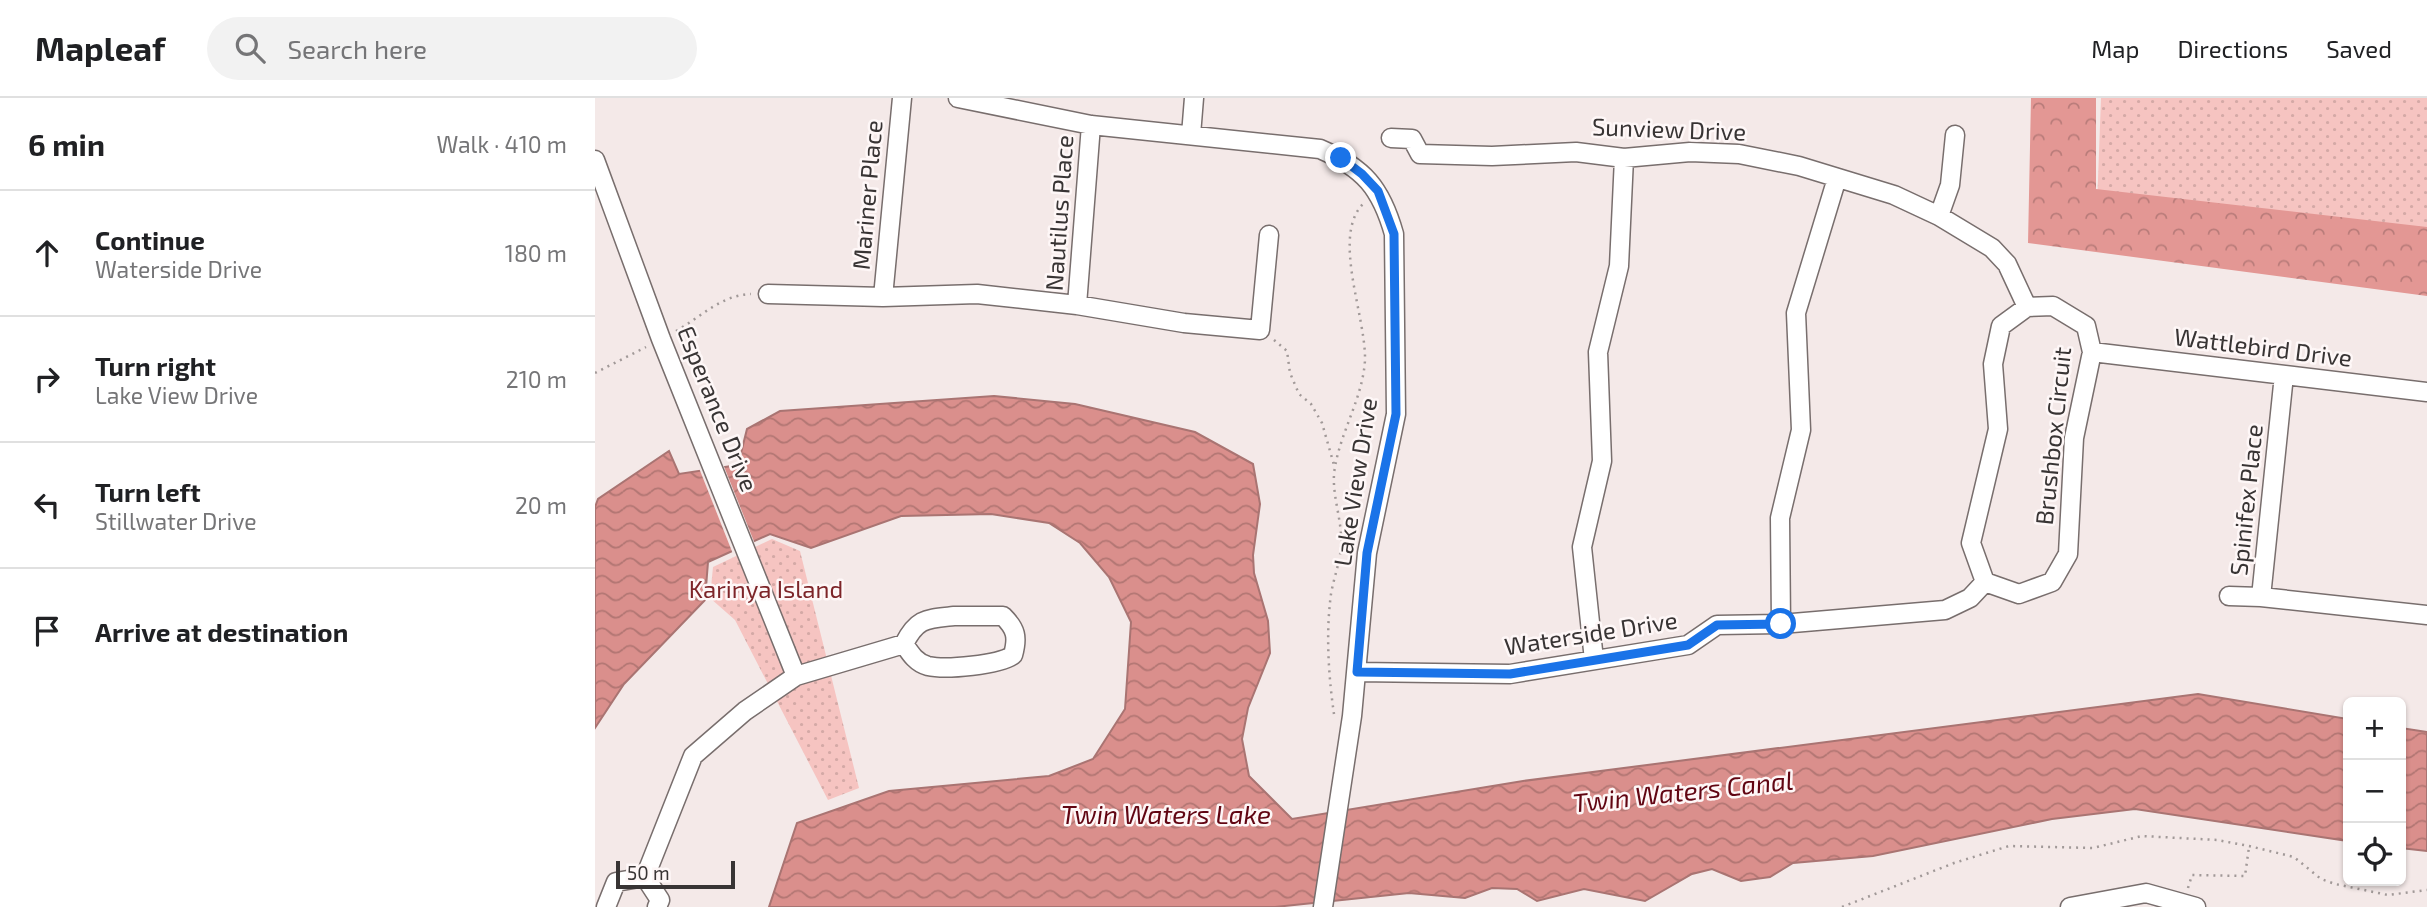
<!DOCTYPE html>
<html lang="en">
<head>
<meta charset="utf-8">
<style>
	:root { --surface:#fff; --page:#f2f2f2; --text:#202124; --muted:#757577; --line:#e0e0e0 }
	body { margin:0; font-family:"Exo 2",sans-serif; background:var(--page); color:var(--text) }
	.controls { position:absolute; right:21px; bottom:21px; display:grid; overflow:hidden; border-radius:10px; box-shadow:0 2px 5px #0004 }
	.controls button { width:63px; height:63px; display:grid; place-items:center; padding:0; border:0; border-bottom:2px solid var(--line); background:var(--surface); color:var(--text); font:35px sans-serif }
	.scale { position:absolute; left:21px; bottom:18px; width:119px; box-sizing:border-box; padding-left:7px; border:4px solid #383434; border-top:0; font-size:19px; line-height:24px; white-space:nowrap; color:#383434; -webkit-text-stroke:5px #fef7f7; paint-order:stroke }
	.stop { position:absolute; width:21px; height:21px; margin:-16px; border:5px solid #1a73e8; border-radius:50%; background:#fff }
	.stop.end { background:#1a73e8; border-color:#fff; box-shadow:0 2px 7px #0008 }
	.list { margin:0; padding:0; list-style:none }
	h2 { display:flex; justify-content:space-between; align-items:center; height:91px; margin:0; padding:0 28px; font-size:30px }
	h2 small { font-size:23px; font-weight:400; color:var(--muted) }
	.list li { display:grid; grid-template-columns:46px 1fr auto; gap:21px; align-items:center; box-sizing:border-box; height:126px; padding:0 28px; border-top:2px solid var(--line) }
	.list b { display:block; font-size:26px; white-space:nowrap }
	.list p { margin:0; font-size:23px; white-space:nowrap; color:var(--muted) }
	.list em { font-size:23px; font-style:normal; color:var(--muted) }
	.icon { flex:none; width:38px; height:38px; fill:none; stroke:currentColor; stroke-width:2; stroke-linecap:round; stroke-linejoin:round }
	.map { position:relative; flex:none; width:1832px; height:809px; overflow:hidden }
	header { display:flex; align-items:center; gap:42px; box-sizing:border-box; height:98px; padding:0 35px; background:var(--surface); border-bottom:2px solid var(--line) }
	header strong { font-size:33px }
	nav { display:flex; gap:38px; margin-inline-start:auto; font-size:24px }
	.search { width:490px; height:63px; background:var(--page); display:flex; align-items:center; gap:18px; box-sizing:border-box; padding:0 24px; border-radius:38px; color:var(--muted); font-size:26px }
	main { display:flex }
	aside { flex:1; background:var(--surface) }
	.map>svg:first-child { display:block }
	.green { fill:url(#green-dots) }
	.forest { fill:url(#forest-crowns) }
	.water { fill:url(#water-waves); stroke:#a97472; stroke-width:2 }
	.pier { fill:#f4e9e8 }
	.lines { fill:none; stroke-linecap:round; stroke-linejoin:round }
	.minor-casing { stroke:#786e6d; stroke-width:21 }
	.path { stroke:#a19998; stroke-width:2.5; stroke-dasharray:2 5; stroke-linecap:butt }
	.minor { stroke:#fff; stroke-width:18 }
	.route { stroke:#1a73e8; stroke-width:9 }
	.labels { text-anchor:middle; stroke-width:5; stroke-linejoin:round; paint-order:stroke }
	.street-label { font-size:24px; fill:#383434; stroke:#fef7f7 }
	.park-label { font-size:24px; fill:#7d2428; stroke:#fef7f7 }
	.water-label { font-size:26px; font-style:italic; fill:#610512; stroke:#fef7f7 }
</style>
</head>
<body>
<header>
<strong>Mapleaf</strong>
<div class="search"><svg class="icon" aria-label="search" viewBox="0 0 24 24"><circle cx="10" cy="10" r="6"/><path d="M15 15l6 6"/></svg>Search here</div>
<nav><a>Map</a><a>Directions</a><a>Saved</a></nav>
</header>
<main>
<aside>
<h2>6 min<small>Walk · 410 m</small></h2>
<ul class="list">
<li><svg class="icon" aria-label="ahead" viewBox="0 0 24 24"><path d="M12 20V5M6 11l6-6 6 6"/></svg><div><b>Continue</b><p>Waterside Drive</p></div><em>180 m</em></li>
<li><svg class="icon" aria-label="right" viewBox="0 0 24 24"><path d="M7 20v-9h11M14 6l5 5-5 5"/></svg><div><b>Turn right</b><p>Lake View Drive</p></div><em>210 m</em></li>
<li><svg class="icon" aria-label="left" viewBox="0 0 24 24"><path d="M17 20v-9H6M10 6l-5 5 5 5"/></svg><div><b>Turn left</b><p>Stillwater Drive</p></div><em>20 m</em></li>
<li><svg class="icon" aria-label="arrive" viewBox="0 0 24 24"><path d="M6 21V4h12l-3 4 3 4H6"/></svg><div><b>Arrive at destination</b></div></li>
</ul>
</aside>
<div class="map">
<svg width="1832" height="809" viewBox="0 0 1832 809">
	<defs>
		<pattern id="green-dots" width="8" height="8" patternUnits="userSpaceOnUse" patternTransform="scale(1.75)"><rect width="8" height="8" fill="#f6c4c1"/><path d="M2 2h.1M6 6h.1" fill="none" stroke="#d4a9a6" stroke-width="1.8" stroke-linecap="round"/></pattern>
		<pattern id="forest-crowns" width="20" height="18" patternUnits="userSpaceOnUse" patternTransform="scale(1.75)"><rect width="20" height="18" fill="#e39794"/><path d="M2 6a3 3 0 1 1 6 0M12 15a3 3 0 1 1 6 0" fill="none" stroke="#b97c7a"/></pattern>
		<pattern id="water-waves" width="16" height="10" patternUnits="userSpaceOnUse" patternTransform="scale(1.75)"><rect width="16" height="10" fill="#da8f8c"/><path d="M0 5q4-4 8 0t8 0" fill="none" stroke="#b27673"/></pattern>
	</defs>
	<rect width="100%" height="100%" fill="#f4e9e8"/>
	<path class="green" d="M1506,0H1832V143L1502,108Z
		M177,441L205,453L264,690L233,702L140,522L115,500L118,469Z"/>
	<path class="forest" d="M1436,0H1501V91L1832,129V198L1433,145Z"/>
	<path class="water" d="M399,298L480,306L600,334L658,366L665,406L658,457L659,475L673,523L675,555L653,610L647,641L654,678L697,721L928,683L1603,596L1753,621V743L1540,711L1457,721L1278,758L1198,765L1175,779L1146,783L1117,771L1097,776L1050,803L989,791L942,803L922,791L897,790L870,800L814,795L680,809H174L202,725L294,693L454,678L498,661L530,611L536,524L514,479L485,445L454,425L396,416L306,418L216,450L175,436L113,464L110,502L29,586L0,630V409L3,401L74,353L84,376L143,367L152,331L185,313Z
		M1806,630L1832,634V753L1806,750Z"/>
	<path class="pier" d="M128,366L160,446L138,456L104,370Z"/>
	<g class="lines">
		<defs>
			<path id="minor" d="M363,0L496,27L725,51C769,70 786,90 799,136L801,316L772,455L757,618L728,809
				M596,37L599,0
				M796,40L817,41L825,56L897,58L981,54L1029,60L1095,54L1144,56L1204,68L1299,97L1344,118L1397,150L1412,166L1432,209
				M0,62L66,241L201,578
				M1344,118L1355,87L1360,37
				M173,196L288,199L382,196L482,207L589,225L665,232L674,137
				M288,199L307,0
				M482,207L496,27
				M1458,208L1491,228L1497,254L1479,340L1473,456L1457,484L1424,496L1390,484L1376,445L1403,331L1398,266L1406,228L1432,209Z
				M1497,254L1832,294
				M1634,498L1666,499L1689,277
				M1666,499L1832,517
				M359,518H408C421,531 423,539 418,557C404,567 351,572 333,568C321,565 315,555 309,546C322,520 331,521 359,518Z
				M1186,526L1185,420L1206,332L1201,215L1242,80
				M999,562L987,449L1007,363L1003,254L1024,168L1029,60
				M762,574L915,576L1093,547L1122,527L1186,526L1350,512L1375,500L1390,484
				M50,779L98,658L150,613L201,578L309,546
				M11,809L21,784L50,779L65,802L62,809
				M1475,809L1551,795L1601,809"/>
		</defs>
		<use href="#minor" class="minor-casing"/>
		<path class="path" d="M81,233C106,219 126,197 156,196
			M679,242L692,253L695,275L704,296L716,306L727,325L739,367
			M0,275L51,249
			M739,616C734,582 731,540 735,505C736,486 745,467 746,448C748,422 735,394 740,369C746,333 768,299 770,262C771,217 735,135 770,104
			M1593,790L1597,777L1650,778L1654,749
			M1247,809L1359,765L1414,748L1498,750L1547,738L1622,742L1654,748L1699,759L1726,781L1740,786L1793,797L1832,792"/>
		<use href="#minor" class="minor"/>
	</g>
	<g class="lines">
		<path class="route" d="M746,60L767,76L783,93L799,136L801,316L772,455L762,574L915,576L1093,547L1122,527L1186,526"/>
	</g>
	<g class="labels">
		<g class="street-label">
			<text transform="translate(1074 32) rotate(2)" y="8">Sunview Drive</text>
			<text transform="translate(273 97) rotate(-85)" y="8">Mariner Place</text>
			<text transform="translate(465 115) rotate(-86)" y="8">Nautilus Place</text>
			<text transform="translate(1668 250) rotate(7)" y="8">Wattlebird Drive</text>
			<text transform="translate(122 311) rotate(68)" y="8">Esperance Drive</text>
			<text transform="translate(1459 338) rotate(-84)" y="8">Brushbox Circuit</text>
			<text transform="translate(761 384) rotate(-81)" y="8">Lake View Drive</text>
			<text transform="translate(1652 402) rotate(-84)" y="8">Spinifex Place</text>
			<text transform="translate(996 536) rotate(-9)" y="8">Waterside Drive</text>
		</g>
		<g class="park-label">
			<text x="171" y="500">Karinya Island</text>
		</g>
		<g class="water-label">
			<text transform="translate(1088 694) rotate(-6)" y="9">Twin Waters Canal</text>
			<text x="571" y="726">Twin Waters Lake</text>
		</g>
	</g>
</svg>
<div class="controls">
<button>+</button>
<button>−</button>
<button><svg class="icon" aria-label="locate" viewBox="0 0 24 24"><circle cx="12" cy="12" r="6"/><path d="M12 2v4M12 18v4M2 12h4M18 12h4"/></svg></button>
</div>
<div class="scale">50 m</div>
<div class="stop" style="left:1186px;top:526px"></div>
<div class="stop end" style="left:746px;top:60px"></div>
</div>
</main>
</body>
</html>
